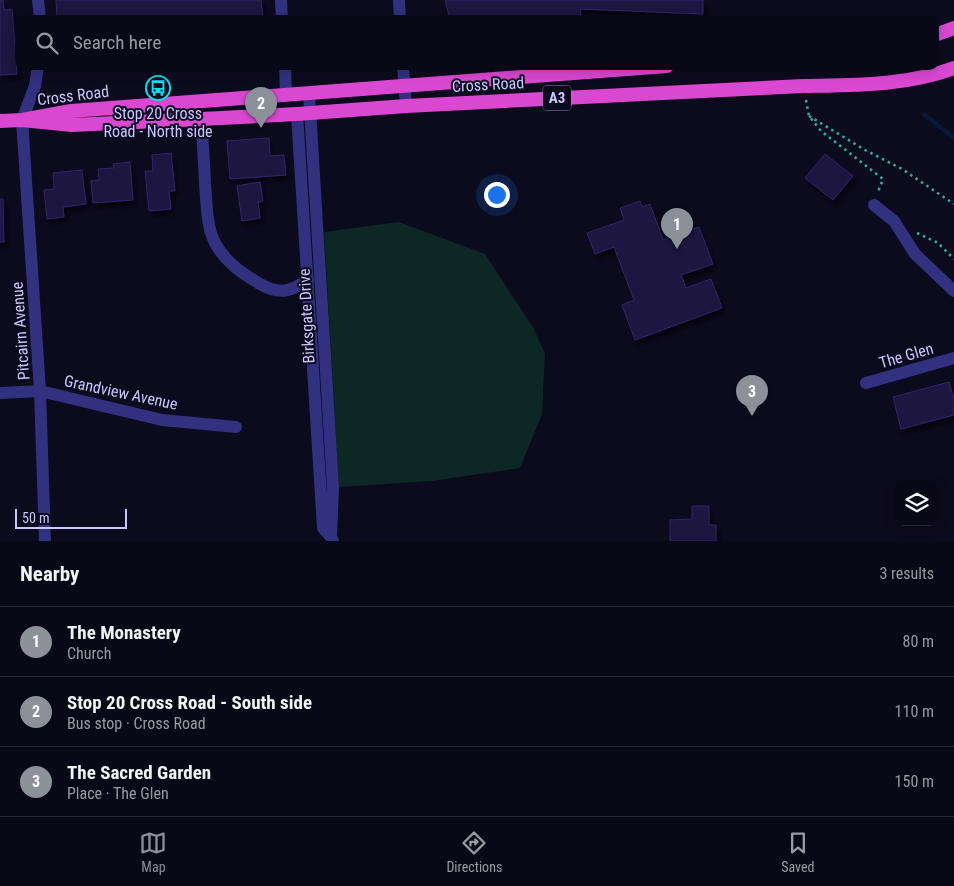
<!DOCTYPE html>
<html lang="en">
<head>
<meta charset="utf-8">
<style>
	:root { --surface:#090816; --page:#12111f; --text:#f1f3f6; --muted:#999aa1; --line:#292935; --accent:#8c9099 }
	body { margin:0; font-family:"Roboto Condensed",sans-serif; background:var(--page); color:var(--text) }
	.controls { position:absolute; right:15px; bottom:15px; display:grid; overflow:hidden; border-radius:10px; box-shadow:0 2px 12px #0003 }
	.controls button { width:45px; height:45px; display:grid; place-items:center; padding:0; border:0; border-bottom:1px solid var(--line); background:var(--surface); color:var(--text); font:25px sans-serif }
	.scale { position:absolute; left:15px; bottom:12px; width:112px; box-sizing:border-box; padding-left:5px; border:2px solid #cac6ff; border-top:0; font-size:14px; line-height:18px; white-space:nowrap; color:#cac6ff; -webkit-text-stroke:4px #0c0a1d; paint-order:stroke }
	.you { position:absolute; left:496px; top:194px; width:18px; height:18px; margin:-12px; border:4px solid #fff; border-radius:50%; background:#1a73e8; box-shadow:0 0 0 8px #1a73e833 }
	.badge { display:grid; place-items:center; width:32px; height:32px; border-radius:50%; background:var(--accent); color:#fff; font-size:16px; font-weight:700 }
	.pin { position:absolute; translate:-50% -41px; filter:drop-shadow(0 1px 2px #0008) }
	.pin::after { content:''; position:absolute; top:26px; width:18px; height:15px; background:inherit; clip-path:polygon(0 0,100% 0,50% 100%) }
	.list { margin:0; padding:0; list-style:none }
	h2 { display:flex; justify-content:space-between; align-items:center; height:65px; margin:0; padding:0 20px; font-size:21px }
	h2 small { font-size:16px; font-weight:400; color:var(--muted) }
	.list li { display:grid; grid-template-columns:32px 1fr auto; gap:15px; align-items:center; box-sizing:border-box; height:70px; padding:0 20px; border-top:1px solid var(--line) }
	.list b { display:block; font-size:19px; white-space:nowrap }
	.list p { margin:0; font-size:16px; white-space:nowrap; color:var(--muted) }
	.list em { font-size:16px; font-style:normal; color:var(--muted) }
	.icon { flex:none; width:28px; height:28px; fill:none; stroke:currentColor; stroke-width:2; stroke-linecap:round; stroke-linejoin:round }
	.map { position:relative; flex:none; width:954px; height:541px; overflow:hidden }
	.search { position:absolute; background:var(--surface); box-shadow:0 2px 12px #0003; left:15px; right:15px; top:15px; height:55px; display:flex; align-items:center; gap:12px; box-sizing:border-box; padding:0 18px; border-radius:10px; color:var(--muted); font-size:19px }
	.sheet { height:275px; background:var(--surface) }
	nav { display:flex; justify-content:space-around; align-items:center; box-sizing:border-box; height:70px; border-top:1px solid var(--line); background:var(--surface); font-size:14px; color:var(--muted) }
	nav a { display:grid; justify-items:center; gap:2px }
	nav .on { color:var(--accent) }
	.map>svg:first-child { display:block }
	.green { fill:#0d2725 }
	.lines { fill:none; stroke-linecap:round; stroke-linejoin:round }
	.stream { stroke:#051a3b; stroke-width:4.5 }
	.building { fill:#1c153f; stroke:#31256d; filter:url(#shadow) }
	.path { stroke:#24b5a7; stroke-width:2.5; stroke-dasharray:2.5 4; stroke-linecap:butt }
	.minor { stroke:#313180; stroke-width:12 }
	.trunk { stroke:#da47d1; stroke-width:14 }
	.labels { text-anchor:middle; stroke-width:4; stroke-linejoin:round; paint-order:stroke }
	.shield { fill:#0c0a1d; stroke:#918ebb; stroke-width:1 }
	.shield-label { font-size:15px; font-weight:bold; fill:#cac6ff }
	.street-label { font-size:16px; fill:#cac6ff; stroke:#0c0a1d }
	.poi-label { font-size:16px; fill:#cac6ff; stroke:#0c0a1d }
</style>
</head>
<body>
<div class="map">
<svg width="954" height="541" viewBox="0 0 954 541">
	<defs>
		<filter id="shadow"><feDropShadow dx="3" dy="5" stdDeviation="2.5" flood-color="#0009"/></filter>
	</defs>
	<rect width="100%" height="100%" fill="#0c0a1d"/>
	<path class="green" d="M399,222L485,254L534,329L545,354L542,414L520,468L432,481L339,487L324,232Z"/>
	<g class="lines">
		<path class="stream" d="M925,115L954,138"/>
	</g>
	<path class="building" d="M0,0H3L4,10L12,9L17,74L0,75Z
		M56,0H261L263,19H57Z
		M445,0H703V14L580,9L581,16L565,19H450Z
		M269,138L270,156L284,155L286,175L230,179L227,141Z
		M171,153L175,191H169L171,209L149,211L145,171H153L152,155Z
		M825,154L853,176L833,200L805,178Z
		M130,162L133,200L93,203L91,181L99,180L98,169L114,168L113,164Z
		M82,170L86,204L63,207L64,217L47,219L44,190L54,189L53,173Z
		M260,182L263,201L258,202L260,218L242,221L237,186Z
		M0,199H3L4,242H0Z
		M640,201L642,207L650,204L663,240L699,227L713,264L681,275L686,288L711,279L722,308L635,340L622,305L634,300L614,247L595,254L587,233L624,220L620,208Z
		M949,382L954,399V415L901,429L893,397Z
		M692,506H709V525H716V541H670V520L692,519Z"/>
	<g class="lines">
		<path class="path" d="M806,100L809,116L821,131L883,179L878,192
			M809,116L865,150L902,169L954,204
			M917,233L938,243L954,259"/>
		<path class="minor" d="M38,0L40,19
			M281,0L282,19
			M399,0L400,19
			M38,66L35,86L22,120L40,391L45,541
			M285,66L286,95
			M403,66L406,106
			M309,93L333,487L331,537L333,541
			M297,114L323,528L331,537
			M201,119C203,141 204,162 205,184C207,204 206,225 215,243C225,262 243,274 260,284C279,295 292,292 308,279
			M874,205L894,221L915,254L954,291
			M866,383L954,358
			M0,393L40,391L162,420L236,427"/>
		<path class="trunk" d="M935,35L954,28
			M22,120L72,125L201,119L297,114L406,106L803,86C853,85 906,86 954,68
			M0,121L22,120L71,111L667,66"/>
	</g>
	<defs>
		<symbol id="bus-ring" viewBox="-11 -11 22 22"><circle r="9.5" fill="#0c0a1d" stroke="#00e1f1" stroke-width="1.5"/><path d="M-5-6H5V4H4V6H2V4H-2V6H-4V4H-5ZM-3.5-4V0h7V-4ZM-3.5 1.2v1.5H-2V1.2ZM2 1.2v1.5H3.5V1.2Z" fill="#00e1f1"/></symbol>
	</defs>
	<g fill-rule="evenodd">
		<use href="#bus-ring" x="144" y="74" width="28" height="28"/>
	</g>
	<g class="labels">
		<rect class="shield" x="543" y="85.5" width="28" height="25" rx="4"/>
		<g class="shield-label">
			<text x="557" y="103">A3</text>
		</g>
		<g class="street-label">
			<text transform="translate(488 84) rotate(-3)" y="6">Cross Road</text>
			<text transform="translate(73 95) rotate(-7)" y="6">Cross Road</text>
			<text transform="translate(306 316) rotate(-93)" y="6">Birksgate Drive</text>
			<text transform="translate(20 331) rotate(-94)" y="6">Pitcairn Avenue</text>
			<text transform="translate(906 355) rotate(-16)" y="6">The Glen</text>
			<text transform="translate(121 392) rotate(12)" y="6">Grandview Avenue</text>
		</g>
		<g class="poi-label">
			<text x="158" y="119">Stop 20 Cross<tspan x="158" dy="18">Road - North side</tspan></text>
		</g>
	</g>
</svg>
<div class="controls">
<button><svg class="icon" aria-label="layers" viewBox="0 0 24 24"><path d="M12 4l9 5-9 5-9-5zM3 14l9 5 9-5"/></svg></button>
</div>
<div class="scale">50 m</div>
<div class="you"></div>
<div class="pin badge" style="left:677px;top:249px">1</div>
<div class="pin badge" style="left:261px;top:128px">2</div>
<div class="pin badge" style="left:752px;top:416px">3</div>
<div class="search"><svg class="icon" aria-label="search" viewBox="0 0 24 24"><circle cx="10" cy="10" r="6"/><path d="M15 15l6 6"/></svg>Search here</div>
</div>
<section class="sheet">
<h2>Nearby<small>3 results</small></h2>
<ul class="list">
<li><span class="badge">1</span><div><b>The Monastery</b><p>Church</p></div><em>80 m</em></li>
<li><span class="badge">2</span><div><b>Stop 20 Cross Road - South side</b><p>Bus stop · Cross Road</p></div><em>110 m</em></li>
<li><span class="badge">3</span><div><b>The Sacred Garden</b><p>Place · The Glen</p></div><em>150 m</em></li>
</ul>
</section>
<nav>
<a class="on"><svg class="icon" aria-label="map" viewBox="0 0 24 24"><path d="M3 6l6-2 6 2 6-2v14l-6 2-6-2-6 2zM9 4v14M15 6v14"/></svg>Map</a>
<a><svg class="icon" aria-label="directions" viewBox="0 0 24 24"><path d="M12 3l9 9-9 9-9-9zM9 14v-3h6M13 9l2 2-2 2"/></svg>Directions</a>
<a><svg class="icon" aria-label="saved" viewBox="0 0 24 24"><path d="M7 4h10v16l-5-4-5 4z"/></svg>Saved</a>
</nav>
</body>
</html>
